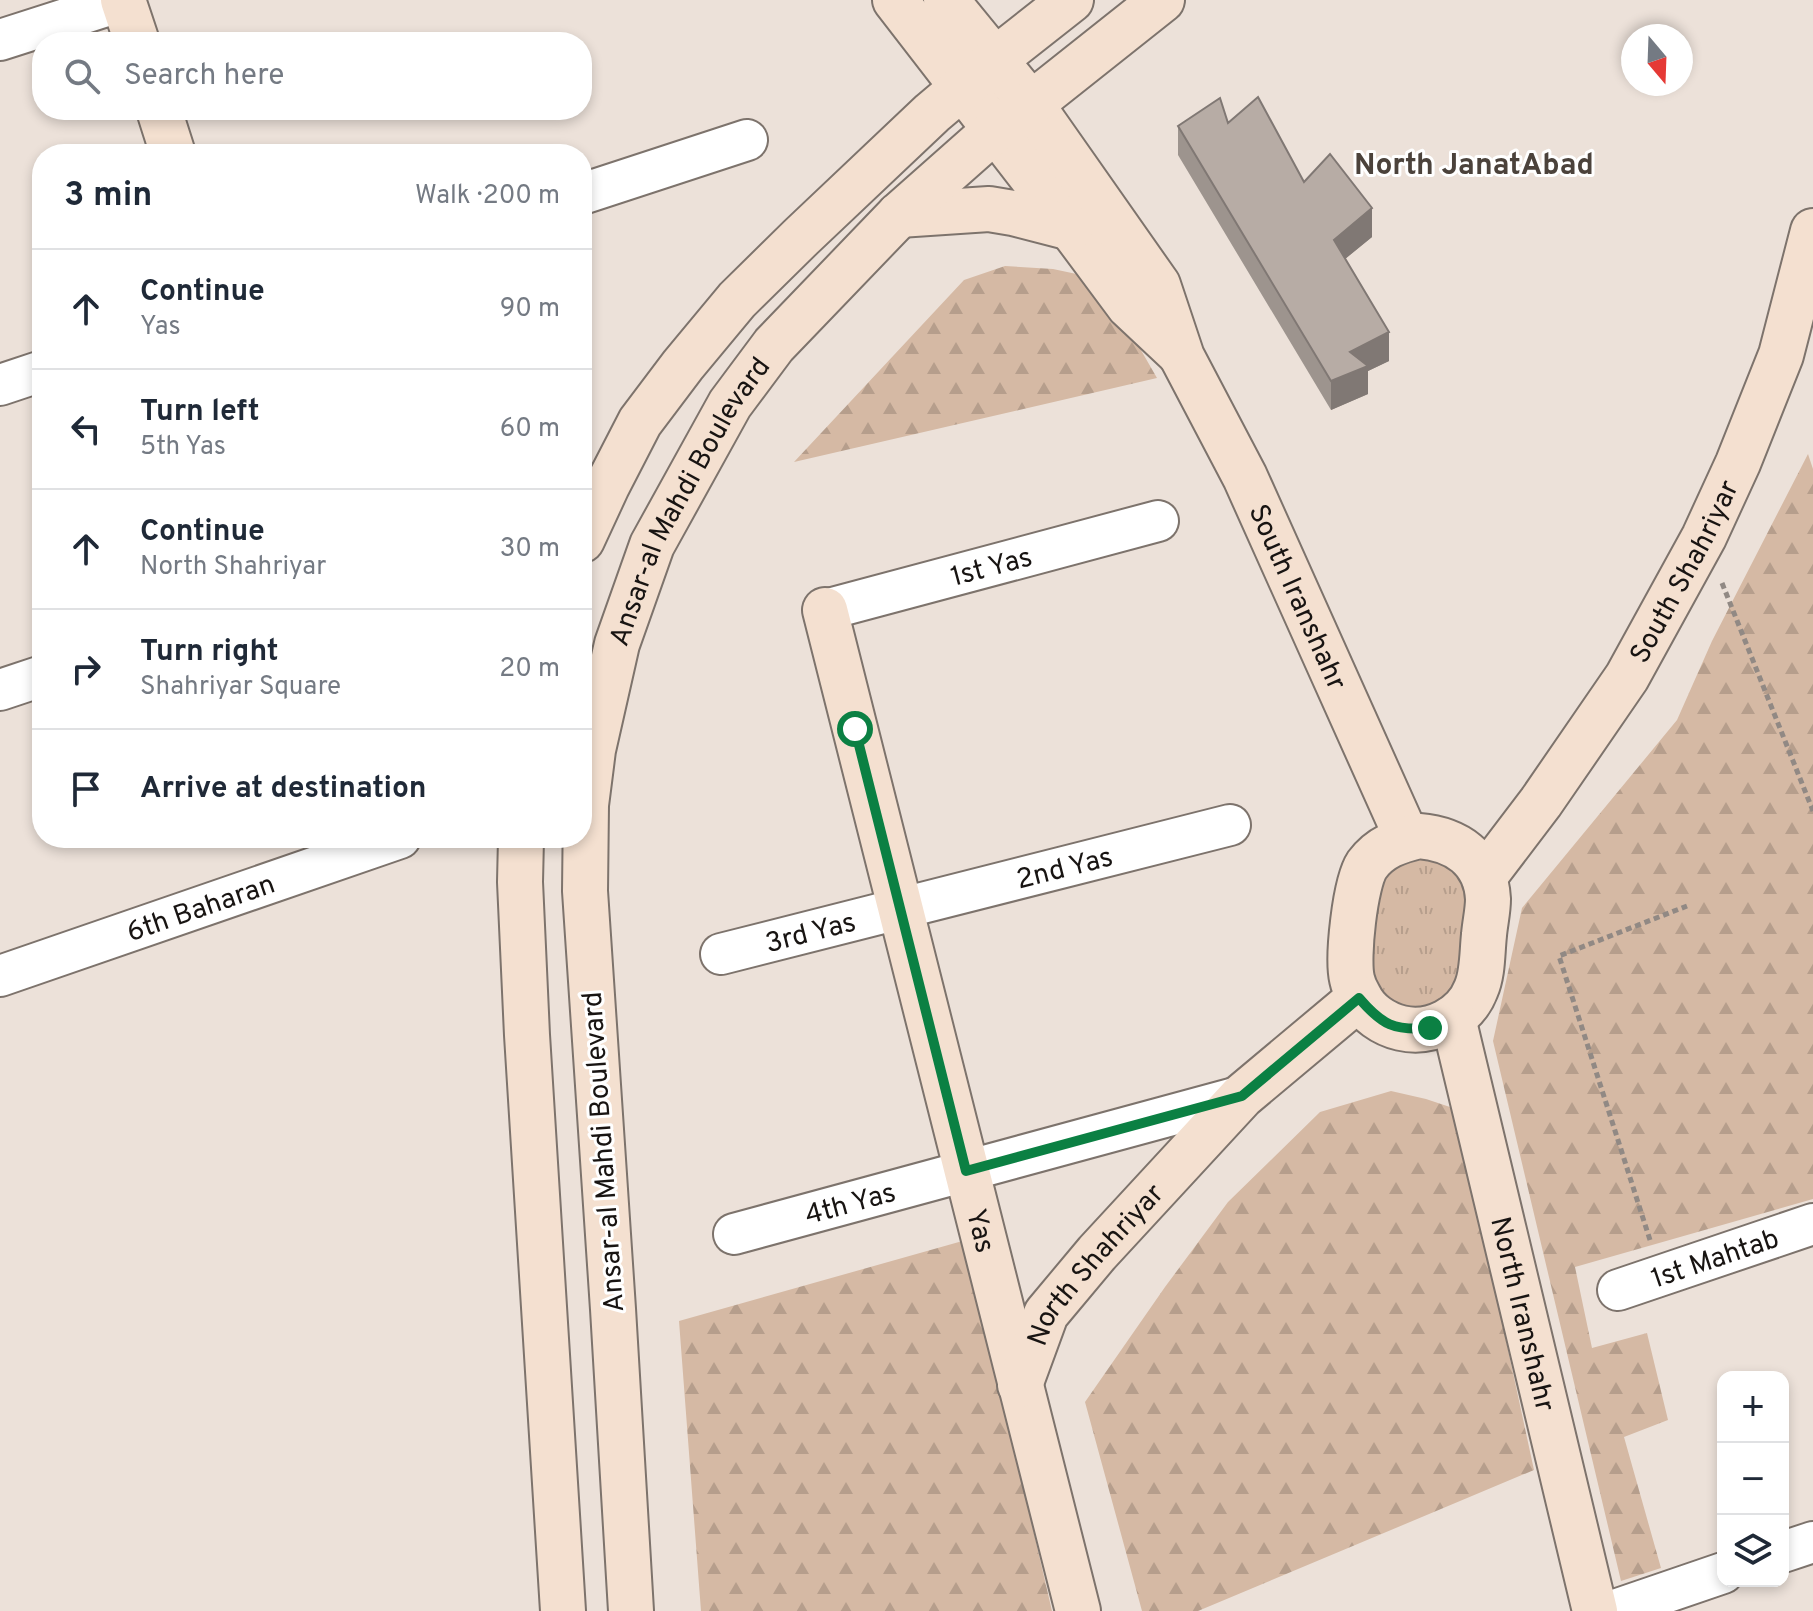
<!DOCTYPE html>
<html lang="en">
<head>
<meta charset="utf-8">
<style>
	:root { --surface:#fff; --page:#f2f2f3; --text:#1f2937; --muted:#747a83; --line:#e0e1e3 }
	body { margin:0; font-family:Overpass,sans-serif; background:var(--page); color:var(--text) }
	.controls { position:absolute; right:24px; bottom:24px; display:grid; overflow:hidden; border-radius:16px; box-shadow:0 4px 12px #0003 }
	.controls button { width:72px; height:72px; display:grid; place-items:center; padding:0; border:0; border-bottom:2px solid var(--line); background:var(--surface); color:var(--text); font:40px sans-serif }
	.compass { position:absolute; left:1621px; top:24px; width:72px; height:72px; border-radius:50%; background:var(--surface); box-shadow:0 4px 12px #0003; rotate:161deg }
	.stop { position:absolute; width:24px; height:24px; margin:-18px; border:6px solid #0b8043; border-radius:50%; background:#fff }
	.stop.end { background:#0b8043; border-color:#fff; box-shadow:0 2px 8px #0008 }
	.list { margin:0; padding:0; list-style:none }
	h2 { display:flex; justify-content:space-between; align-items:center; height:104px; margin:0; padding:0 32px; font-size:34px }
	h2 small { font-size:26px; font-weight:400; color:var(--muted) }
	.list li { display:grid; grid-template-columns:52px 1fr auto; gap:24px; align-items:center; box-sizing:border-box; height:120px; padding:0 32px; border-top:2px solid var(--line) }
	.list b { display:block; font-size:30px; white-space:nowrap }
	.list p { margin:0; font-size:26px; white-space:nowrap; color:var(--muted) }
	.list em { font-size:26px; font-style:normal; color:var(--muted) }
	.icon { flex:none; width:44px; height:44px; fill:none; stroke:currentColor; stroke-width:2; stroke-linecap:round; stroke-linejoin:round }
	.map { position:relative; flex:none; width:1813px; height:1611px; overflow:hidden }
	.search { position:absolute; background:var(--surface); box-shadow:0 4px 12px #0003; left:32px; top:32px; width:560px; height:88px; display:flex; align-items:center; gap:20px; box-sizing:border-box; padding:0 28px; border-radius:32px; color:var(--muted); font-size:30px }
	.panel { position:absolute; background:var(--surface); box-shadow:0 4px 12px #0003; left:32px; top:144px; width:560px; height:704px; border-radius:32px }
	.map>svg:first-child { display:block }
	.grass { fill:url(#grass-tufts) }
	.forest { fill:url(#forest-firs) }
	.lines { fill:none; stroke-linecap:round; stroke-linejoin:round }
	.street-casing { stroke:#7d736c; stroke-width:44 }
	.secondary-casing { stroke:#7d736c; stroke-width:48 }
	.path { stroke:#918984; stroke-width:5; stroke-dasharray:6 4; stroke-linecap:butt }
	.street { stroke:#fff; stroke-width:40 }
	.secondary { stroke:#f4e0d0; stroke-width:44 }
	.wall { fill:#9d948e }
	.shaded-wall { fill:#807874 }
	.building { fill:#b7aca5; stroke:#807874; stroke-width:2 }
	.route { stroke:#0b8043; stroke-width:10 }
	.labels { text-anchor:middle; stroke-width:6; stroke-linejoin:round; paint-order:stroke }
	.street-label { font-size:28px; fill:#181412; stroke:#fff }
	.neighbourhood-label { font-size:30px; font-weight:bold; fill:#4b423b; stroke:#fff }
</style>
</head>
<body>
<div class="map">
<svg width="1813" height="1611" viewBox="0 0 1813 1611">
	<defs>
		<pattern id="grass-tufts" width="24" height="20" patternUnits="userSpaceOnUse" patternTransform="scale(2)"><rect width="24" height="20" fill="#d5b9a4"/><path d="M3 7l-1-3M5 7V3M7 7l1-3M15 17l-1-3M17 17v-4M19 17l1-3" fill="none" stroke="#b69e8c"/></pattern>
		<pattern id="forest-firs" width="22" height="20" patternUnits="userSpaceOnUse" patternTransform="scale(2)"><rect width="22" height="20" fill="#d5b9a4"/><path d="M5 1l3.5 6h-7zM16 11l3.5 6h-7z" fill="#b69e8c"/></pattern>
	</defs>
	<rect width="100%" height="100%" fill="#ece1d9"/>
	<path class="grass" d="M1399,854H1443L1471,894L1463,986L1427,1016L1371,997L1370,889Z"/>
	<path class="forest" d="M1005,266L1053,269L1100,279L1157,378L794,462L964,280Z
		M1808,454L1813,469V1199L1575,1267L1592,1348L1647,1333L1668,1420L1624,1437L1661,1568L1621,1581L1493,1041L1522,908L1677,720L1712,641Z
		M1391,1091L1426,1099L1456,1109L1534,1470L1198,1611H1142L1085,1402L1165,1287L1228,1202L1320,1112Z
		M966,1240L1052,1611H701L679,1321Z"/>
	<g class="lines">
		<defs>
			<g id="street">
				<path d="M0,40L125,0"/>
				<path d="M582,194L747,140"/>
				<path d="M0,385L42,371"/>
				<path id="s1" d="M825,610L1158,521"/>
				<path d="M0,690L42,676"/>
				<path id="s2" d="M721,954L1230,825"/>
				<path id="s3" d="M0,976L400,838"/>
				<path id="s4" d="M734,1234L1242,1096"/>
				<path id="s5" d="M1618,1290L1813,1224"/>
				<path d="M1783,1552L1813,1542"/>
				<path d="M1612,1611L1723,1573"/>
			</g>
			<g id="secondary">
				<path d="M123,0L137,42"/>
				<path d="M895,0L1071,228L1129,306L1178,352"/>
				<path id="s6" d="M946,0L1031,104L1158,285L1182,357L1245,477L1407,838"/>
				<path d="M159,110L173,154"/>
				<path d="M899,215L989,209L1013,213L1071,228"/>
				<path d="M582,540L607,486L640,422L683,365L737,300L801,237L932,113L996,59L1071,0"/>
				<path id="s7" d="M825,610L1078,1611"/>
				<path d="M1419,836C1455,839 1486,858 1488,899C1488,911 1485,923 1484,935C1482,953 1483,973 1476,989C1465,1018 1431,1035 1401,1028C1384,1024 1367,1013 1359,996C1356,991 1353,984 1352,979C1347,958 1355,883 1367,865C1380,847 1398,841 1419,836Z"/>
				<path d="M521,838L520,882L527,1035L563,1611"/>
				<path id="s8" d="M1484,877L1541,802L1627,677L1704,537L1738,463L1781,355L1813,231"/>
				<path id="s9" d="M1453,1018L1595,1611"/>
				<path id="s10" d="M1020,1385L1046,1314L1097,1253L1242,1096L1359,998"/>
				<path id="s11" d="M631,1611L613,1309L585,891L586,805L593,750L617,644L652,545L730,404L774,345L899,215L995,130L1031,104L1162,0"/>
			</g>
		</defs>
		<use href="#street" class="street-casing"/>
		<use href="#secondary" class="secondary-casing"/>
		<path class="path" d="M1722,583L1813,811
			M1650,1240L1559,956L1687,906"/>
		<use href="#street" class="street"/>
		<use href="#secondary" class="secondary"/>
	</g>
	<path class="wall" d="M1228,123L1372,237L1345,259L1389,361L1368,371V394L1331,410L1178,155V126Z"/>
	<path class="shaded-wall" d="M1372,208V237L1334,268V240Z
		M1389,332V361L1368,371V394L1331,410V381L1350,352Z"/>
	<path class="building" d="M1258,97L1304,182L1330,154L1372,208L1334,240L1389,332L1350,352L1368,366L1331,381L1178,126L1220,98L1228,123Z"/>
	<g class="lines">
		<path class="route" d="M855,729L966,1171L1242,1096L1359,998C1382,1025 1394,1031 1430,1028"/>
	</g>
	<g class="labels">
		<g class="street-label">
			<text dy="10" stroke="none"><textPath href="#s11" startOffset="1132">Ansar-al Mahdi Boulevard</textPath></text>
			<text dy="10" stroke="none"><textPath href="#s1" startOffset="172">1st Yas</textPath></text>
			<text dy="10" stroke="none"><textPath href="#s8" startOffset="366">South Shahriyar</textPath></text>
			<text dy="10" stroke="none"><textPath href="#s6" startOffset="698">South Iranshahr</textPath></text>
			<text dy="10" stroke="none"><textPath href="#s2" startOffset="354">2nd Yas</textPath></text>
			<text dy="10" stroke="none"><textPath href="#s3" startOffset="212">6th Baharan</textPath></text>
			<text dy="10" stroke="none"><textPath href="#s2" startOffset="92">3rd Yas</textPath></text>
			<text transform="translate(602 1152) rotate(-94)" y="10">Ansar-al Mahdi Boulevard</text>
			<text dy="10" stroke="none"><textPath href="#s4" startOffset="120">4th Yas</textPath></text>
			<text dy="10" stroke="none"><textPath href="#s7" startOffset="640">Yas</textPath></text>
			<text dy="10" stroke="none"><textPath href="#s5" startOffset="102">1st Mahtab</textPath></text>
			<text dy="10" stroke="none"><textPath href="#s10" startOffset="144">North Shahriyar</textPath></text>
			<text dy="10" stroke="none"><textPath href="#s9" startOffset="304">North Iranshahr</textPath></text>
		</g>
		<g class="neighbourhood-label">
			<text x="1474" y="174">North JanatAbad</text>
		</g>
	</g>
</svg>
<div class="controls">
<button>+</button>
<button>−</button>
<button><svg class="icon" aria-label="layers" viewBox="0 0 24 24"><path d="M12 4l9 5-9 5-9-5zM3 14l9 5 9-5"/></svg></button>
</div>
<svg class="compass" viewBox="-18 -18 36 36"><path d="M0-13l5 13h-10z" fill="#e53935"/><path d="M0 13l5-13h-10z" fill="#747a83"/></svg>
<div class="stop" style="left:855px;top:729px"></div>
<div class="stop end" style="left:1430px;top:1028px"></div>
<div class="search"><svg class="icon" aria-label="search" viewBox="0 0 24 24"><circle cx="10" cy="10" r="6"/><path d="M15 15l6 6"/></svg>Search here</div>
<section class="panel">
<h2>3 min<small>Walk · 200 m</small></h2>
<ul class="list">
<li><svg class="icon" aria-label="ahead" viewBox="0 0 24 24"><path d="M12 20V5M6 11l6-6 6 6"/></svg><div><b>Continue</b><p>Yas</p></div><em>90 m</em></li>
<li><svg class="icon" aria-label="left" viewBox="0 0 24 24"><path d="M17 20v-9H6M10 6l-5 5 5 5"/></svg><div><b>Turn left</b><p>5th Yas</p></div><em>60 m</em></li>
<li><svg class="icon" aria-label="ahead" viewBox="0 0 24 24"><path d="M12 20V5M6 11l6-6 6 6"/></svg><div><b>Continue</b><p>North Shahriyar</p></div><em>30 m</em></li>
<li><svg class="icon" aria-label="right" viewBox="0 0 24 24"><path d="M7 20v-9h11M14 6l5 5-5 5"/></svg><div><b>Turn right</b><p>Shahriyar Square</p></div><em>20 m</em></li>
<li><svg class="icon" aria-label="arrive" viewBox="0 0 24 24"><path d="M6 21V4h12l-3 4 3 4H6"/></svg><div><b>Arrive at destination</b></div></li>
</ul>
</section>
</div>
</body>
</html>
